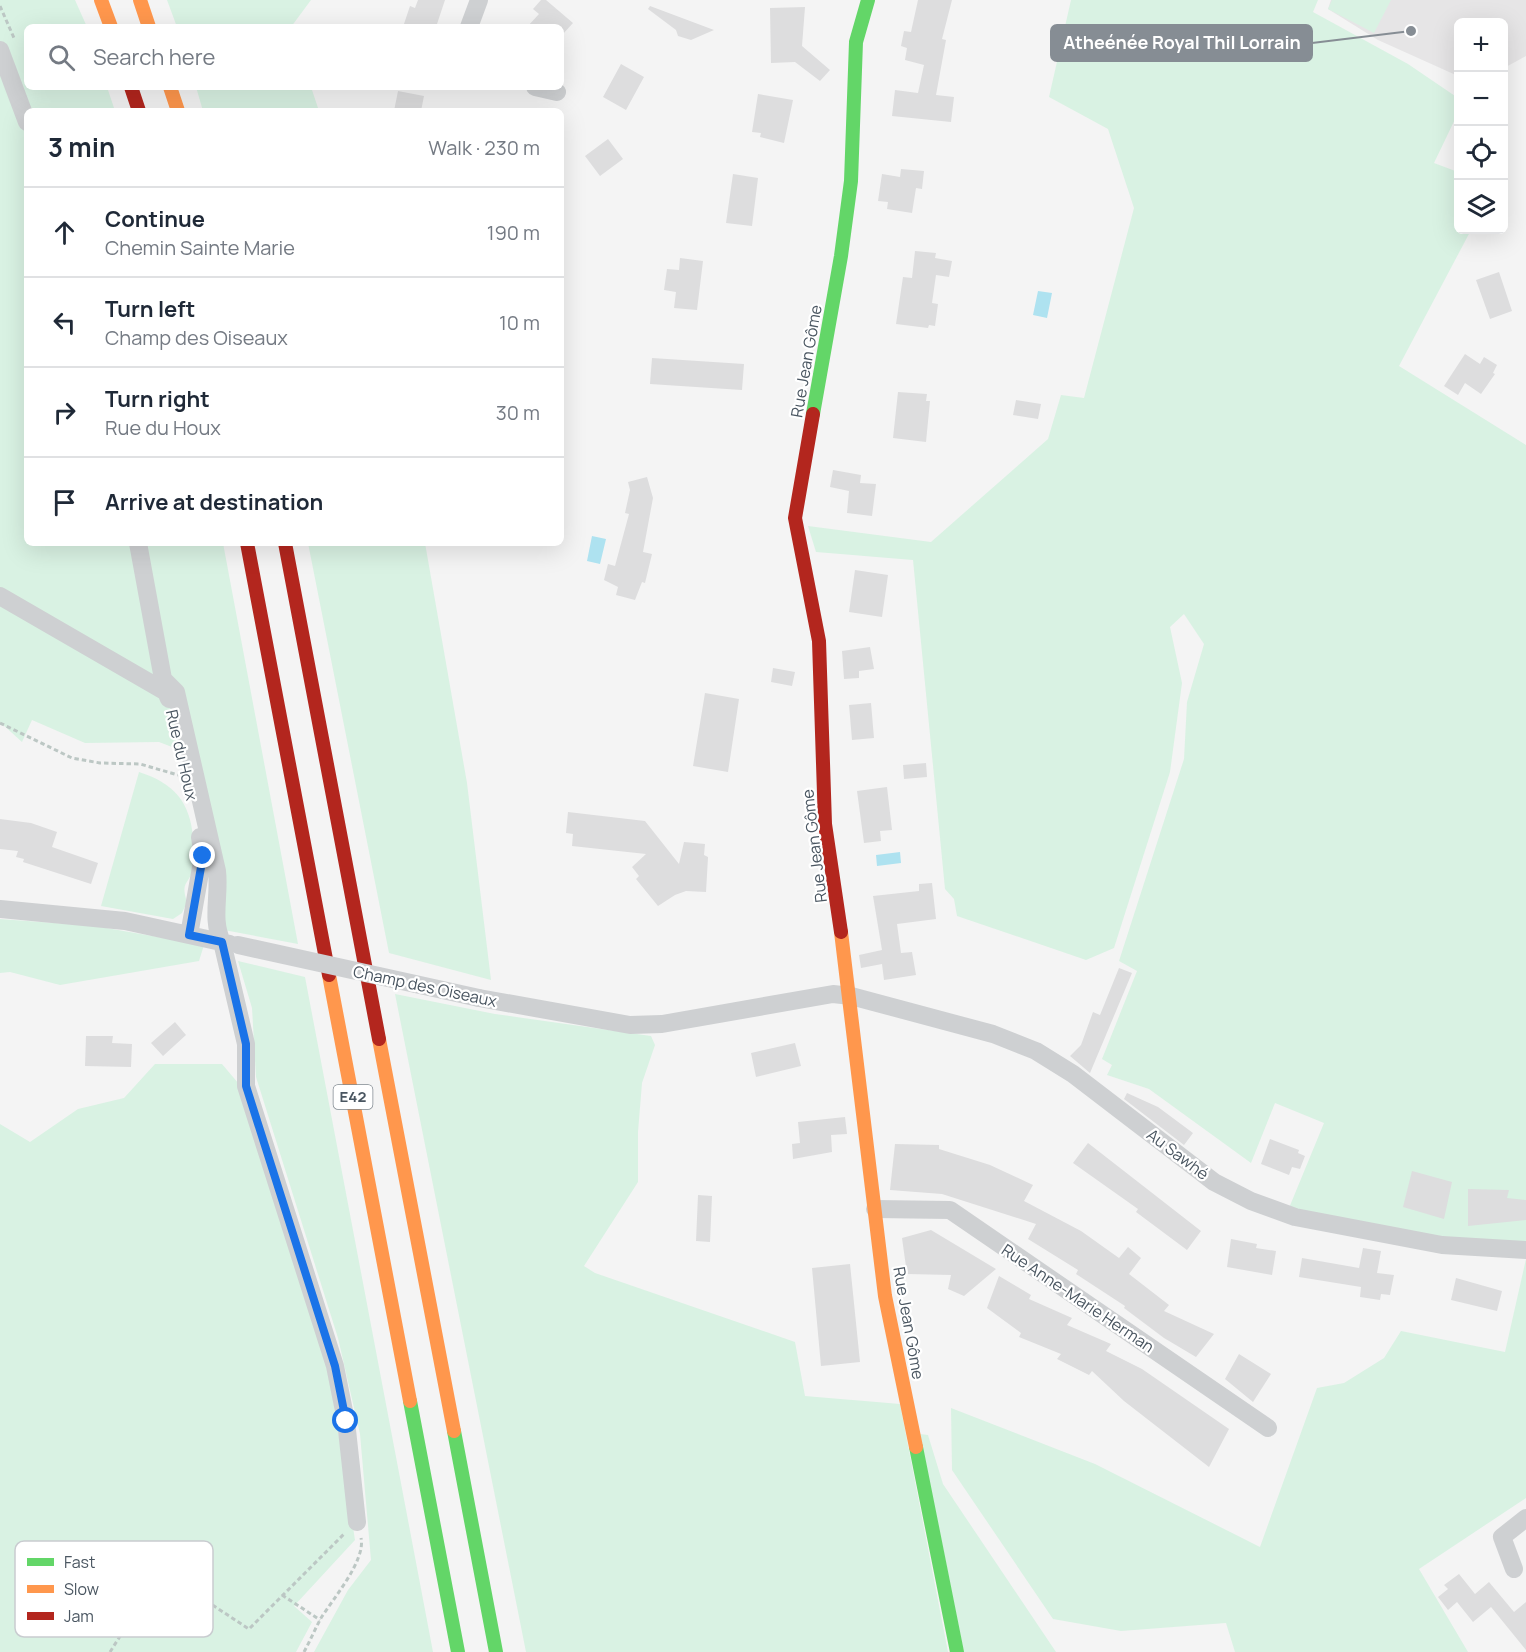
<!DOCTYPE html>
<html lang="en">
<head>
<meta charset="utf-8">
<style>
	:root { --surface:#fff; --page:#f6f6f7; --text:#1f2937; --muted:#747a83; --line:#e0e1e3 }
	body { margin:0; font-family:Manrope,sans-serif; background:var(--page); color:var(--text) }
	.controls { position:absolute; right:18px; top:18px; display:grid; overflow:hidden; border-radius:9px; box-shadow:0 6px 24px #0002 }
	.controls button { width:54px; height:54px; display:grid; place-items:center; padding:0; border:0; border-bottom:2px solid var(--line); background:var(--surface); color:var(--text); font:30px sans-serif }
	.stop { position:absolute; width:18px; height:18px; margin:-14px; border:4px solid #1a73e8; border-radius:50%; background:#fff }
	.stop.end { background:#1a73e8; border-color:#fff; box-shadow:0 2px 6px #0008 }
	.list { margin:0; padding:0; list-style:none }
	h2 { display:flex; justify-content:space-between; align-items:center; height:78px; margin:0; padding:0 24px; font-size:26px }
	h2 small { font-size:20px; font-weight:400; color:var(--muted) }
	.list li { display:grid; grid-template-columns:39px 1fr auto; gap:18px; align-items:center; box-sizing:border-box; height:90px; padding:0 24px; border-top:2px solid var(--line) }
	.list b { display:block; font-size:22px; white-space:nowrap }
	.list p { margin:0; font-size:20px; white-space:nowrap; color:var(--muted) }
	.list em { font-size:20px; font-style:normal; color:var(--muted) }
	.icon { flex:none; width:33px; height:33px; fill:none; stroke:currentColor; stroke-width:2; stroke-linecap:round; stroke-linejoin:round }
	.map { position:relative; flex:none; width:1526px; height:1652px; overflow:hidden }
	.search { position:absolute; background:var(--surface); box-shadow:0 6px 24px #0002; left:24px; top:24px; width:540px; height:66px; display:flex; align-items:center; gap:15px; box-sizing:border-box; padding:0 21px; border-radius:9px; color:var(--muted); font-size:22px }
	.panel { position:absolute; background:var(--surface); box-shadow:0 6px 24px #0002; left:24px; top:108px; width:540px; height:438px; border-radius:9px }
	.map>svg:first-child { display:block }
	.education { fill:#e6e5e6 }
	.green { fill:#d9f2e3 }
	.water { fill:#aee2f0 }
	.building { fill:#ddddde }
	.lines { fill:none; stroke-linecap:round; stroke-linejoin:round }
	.path { stroke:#bcc7c4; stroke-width:3; stroke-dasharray:4.5 3; stroke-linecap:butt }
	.street { stroke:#ced0d2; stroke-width:18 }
	.fast { stroke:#63d668; stroke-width:14 }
	.slow { stroke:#ff974d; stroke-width:14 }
	.jam { stroke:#b3261e; stroke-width:14 }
	.street-bridge { stroke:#ced0d2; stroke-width:18 }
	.route { stroke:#1a73e8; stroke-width:8 }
	.labels { text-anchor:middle; stroke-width:4.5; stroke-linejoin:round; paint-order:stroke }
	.shield { fill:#fff; stroke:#808990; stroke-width:1.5 }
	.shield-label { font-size:15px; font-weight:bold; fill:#4a5661 }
	.street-label { font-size:16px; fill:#4a5661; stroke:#fff }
	.key { fill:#fff; stroke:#c9ccd0; stroke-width:1.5 }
	.key-label { font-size:16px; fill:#4a5661 }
	.leader { fill:none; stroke:#868d94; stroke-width:2 }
	.callout-dot { fill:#868d94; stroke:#fff; stroke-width:2 }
	.callout { fill:#868d94; stroke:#868d94; stroke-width:2 }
	.callout-label { font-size:18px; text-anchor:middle; font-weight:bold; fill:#fff }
</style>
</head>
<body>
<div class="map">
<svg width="1526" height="1652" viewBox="0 0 1526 1652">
	<rect width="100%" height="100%" fill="#f4f4f4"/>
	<path class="education" d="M1331,0H1526V56L1504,68V22H1458V76L1378,40L1328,9Z"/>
	<path class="green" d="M0,0H75L87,27H27V87H107L115,111H27V543H223L298,944L224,930L198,757L159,742L85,743L32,720L22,742L0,722Z
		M167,0H311L291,27H177Z
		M1071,0H1318L1313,12L1408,64L1458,98V113L1434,163L1458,172V230H1471L1399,366L1526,445V1246L1447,1243L1289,1208L1324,1123L1275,1103L1251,1163L1149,1089L1107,1075L1112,1065L1102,1059L1137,971L1119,961L1184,759L1187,702L1204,644L1184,614L1170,627L1182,683L1170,772L1114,948L1086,960L957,916L954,899L945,889L913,560L816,552L808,526L931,542L1048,439L1061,395L1084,398L1134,208L1108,129L1049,97Z
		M1332,0H1391L1374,33L1328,9Z
		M196,87H311L319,111H203Z
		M308,543H425L467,783L491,980L389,953Z
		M139,772C174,783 190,802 193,837C194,847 197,859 193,869C189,885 180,881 187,902L182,913L173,919L101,906Z
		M0,919L95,926L204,945L199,961L60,985L10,972L0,973Z
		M238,961L305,977L433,1652H314L348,1590L371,1560L360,1434L338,1338L256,1077L252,1008Z
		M395,994L495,1014L651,1036L655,1045L642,1083L638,1132V1182L584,1266L595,1273L795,1342L805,1396L900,1404L948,1652H526Z
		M155,1064H222L250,1097L324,1341L355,1540L294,1606L312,1622L296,1652H0V1124L30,1142L78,1109L124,1098Z
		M1526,1259V1498L1419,1569L1468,1652H1235L1226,1623L1121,1631L1053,1619L952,1470L951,1408L1095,1464L1260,1547L1317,1388L1344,1383L1384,1358L1401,1331L1505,1352Z
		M920,1434L928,1435L943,1484L1056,1652H964Z"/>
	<path class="water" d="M1038,291L1052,293L1047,318L1033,315Z
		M592,536L606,539L600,564L587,561Z
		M900,852L901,863L877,866L876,855Z"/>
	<path class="building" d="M418,0H445L436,27H403L410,6L415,8Z
		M541,0H546L573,23L563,34L561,27H527L539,14L533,9Z
		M918,0H952L942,39L946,40L936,95L954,97L951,122L892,116L895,90L918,93L924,65L905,60L907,48L901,46L904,31L911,32Z
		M650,6L714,30L691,40L678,36L676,30L648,9Z
		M805,7L802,46L830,70L820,81L795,62L771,63L770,8Z
		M621,64L644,77L626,110L603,97Z
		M398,91L424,96L421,111H394Z
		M758,94L793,100L784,143L760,137L761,133L752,132Z
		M608,139L623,159L600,176L585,156Z
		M901,169L924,171L922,189L916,188L912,213L887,209L888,202L878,201L882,174L900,177Z
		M733,174L758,178L752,226L726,223Z
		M915,251L936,253L935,258L952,261L949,277L936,275L932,303L938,304L935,326L929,325L928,328L896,324L903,277L912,278Z
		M680,258L703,261L697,310L674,308L676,292L664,290L667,269L679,270Z
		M1499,272L1512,311L1490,319L1476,280Z
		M1465,354L1480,364L1484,357L1497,365L1493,373L1495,374L1481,394L1465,383L1458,395L1444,386Z
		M652,358L744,364L742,390L650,384Z
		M898,392L927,394L926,401H930L926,442L893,438Z
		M1016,400L1041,404L1038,419L1013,415Z
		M833,470L861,475L860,483L876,484L872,516L847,513L849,491L830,487Z
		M647,477L653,498L643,552L652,554L645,583L642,582L635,600L616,595L618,587L604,580L608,564L615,566L629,514L625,513L630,490L628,482Z
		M855,570L888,575L882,617L849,612Z
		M870,647L874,669L859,671V678L844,679L842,651Z
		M773,668L795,672L792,686L771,682Z
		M705,693L739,699L728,772L693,766Z
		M871,703L874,738L852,740L849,705Z
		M926,763L927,777L904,779L903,765Z
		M887,787L892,830L880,831L881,841L864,843L857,791Z
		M568,812L645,821L679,864L684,842L705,844L704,855L708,857L706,892L686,891L675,895L658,906L636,879L639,876L632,867L646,854L572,846L573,834L566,833Z
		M0,819L31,823L57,832L52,847L98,863L91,884L23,862L24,859L16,857L18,851L0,849Z
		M932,883L936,919L897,924L901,953L912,952L916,975L884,980L882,964L861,968L859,955L882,950L873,896L919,891V884Z
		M1119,968L1132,973L1090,1073L1070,1056L1081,1045L1093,1012L1100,1015Z
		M175,1022L186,1035L163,1056L151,1043Z
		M86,1036H113L112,1043L132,1044L131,1067L85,1066Z
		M795,1043L801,1066L756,1077L751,1053Z
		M1127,1093L1158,1107L1193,1133L1184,1145L1124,1099Z
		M845,1117L847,1134L831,1135L832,1152L793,1159L792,1144L800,1143L798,1122Z
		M1270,1139L1299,1150L1298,1153L1305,1156L1300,1169L1292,1167L1289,1175L1261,1164Z
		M1088,1143L1201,1231L1187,1250L1136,1212L1138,1209L1073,1163Z
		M895,1144L939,1145V1149L990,1165L1033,1185L1024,1201L1081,1231L1119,1258L1128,1247L1141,1258L1129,1274L1169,1305L1164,1311L1214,1334L1196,1357L1164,1338L1124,1308L1125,1306L1076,1274L1078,1270L1028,1239L1036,1224L942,1194L890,1190Z
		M1412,1171L1452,1182L1444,1219L1403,1207Z
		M1468,1189L1509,1190L1507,1198L1526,1200V1220L1468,1226Z
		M698,1195L712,1196L710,1242L696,1241Z
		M931,1230L996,1269L964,1296L948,1289L951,1275L907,1274L902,1238Z
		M1231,1239L1257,1244L1256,1248L1276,1251L1272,1275L1227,1267Z
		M1363,1248L1381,1251L1377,1273L1394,1275L1390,1295L1381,1294L1380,1300L1360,1297L1361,1287L1299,1277L1302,1258L1359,1268Z
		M850,1264L860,1362L821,1366L812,1268Z
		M999,1276L1031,1295L1029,1299L1072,1318L1067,1325L1111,1344L1106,1351L1142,1369L1229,1429L1209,1467L1124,1401L1092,1371L1089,1375L1057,1359L1061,1354L1019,1337L1021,1333L987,1308Z
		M1456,1278L1502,1291L1497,1311L1451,1300Z
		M1239,1354L1271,1374L1253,1402L1225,1379Z
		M1459,1574L1475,1594L1489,1582L1514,1612L1526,1602V1650L1491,1607L1473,1622L1457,1602L1448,1610L1438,1597L1448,1589L1444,1585Z"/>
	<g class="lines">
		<path class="path" d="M0,6L14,38
			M0,723L72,758L100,763L140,764L178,775
			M282,1595L320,1620
			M110,1652L138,1608L188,1589L249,1629L344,1534
			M304,1652C310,1641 315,1629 321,1618C333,1599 366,1560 361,1538"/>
		<path class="street" d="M469,27L479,0
			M0,50L27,122
			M535,87L557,92
			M138,543L163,679L176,692L217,871C220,896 211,919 222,942L246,1044V1086L335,1366L346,1421L357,1522
			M0,596L166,692L169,699
			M0,909L125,921L230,944
			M189,935L203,856L200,837
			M479,998L630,1025L662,1024L833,994L851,996L993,1034L1036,1051L1073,1074L1214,1182L1251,1201L1295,1217L1442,1245L1526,1250
			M875,1209L950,1210L1268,1428
			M1514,1569L1502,1537L1526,1518"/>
		<path class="fast" d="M813,414L841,256L851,181L856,42L868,0
			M410,1401L458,1652
			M454,1431L496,1652
			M916,1447L957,1652"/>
		<path class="slow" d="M101,0L111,27
			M140,0L149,27
			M170,87L178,111
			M841,932L885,1296L916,1447
			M329,975L410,1401
			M379,1039L454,1431"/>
		<path class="jam" d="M131,87L139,111
			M813,414L795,518L819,641L825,824L841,932
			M247,543L329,975
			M285,543L379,1039"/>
		<path class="street-bridge" d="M238,945L479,998"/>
	</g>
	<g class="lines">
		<path class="route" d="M203,856L189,935L222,942L246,1044V1086L335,1366L346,1421"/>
	</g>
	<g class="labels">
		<rect class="shield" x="333.5" y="1085" width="39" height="24" rx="4.5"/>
		<g class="shield-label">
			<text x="353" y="1102">E42</text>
		</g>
		<g class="street-label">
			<text transform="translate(806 361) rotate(-80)" y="6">Rue Jean Gôme</text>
			<text transform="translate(182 755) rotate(77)" y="6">Rue du Houx</text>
			<text transform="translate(814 846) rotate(-97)" y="6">Rue Jean Gôme</text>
			<text transform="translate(425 986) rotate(12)" y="6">Champ des Oiseaux</text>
			<text transform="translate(1178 1154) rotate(37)" y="6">Au Sawhé</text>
			<text transform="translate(1078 1298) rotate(34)" y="6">Rue Anne-Marie Herman</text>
			<text transform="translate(909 1323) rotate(80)" y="6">Rue Jean Gôme</text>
		</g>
	</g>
	<rect x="15" y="1541" width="198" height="96" rx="9" class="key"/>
	<rect x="27" y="1558" width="27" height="8" fill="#63d668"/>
	<rect x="27" y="1585" width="27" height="8" fill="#ff974d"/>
	<rect x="27" y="1612" width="27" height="8" fill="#b3261e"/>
	<g class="key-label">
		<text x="64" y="1568">Fast</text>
		<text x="64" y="1595">Slow</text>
		<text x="64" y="1622">Jam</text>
	</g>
	<path class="leader" d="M1411 31L1312 43"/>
	<circle class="callout-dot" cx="1411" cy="31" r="6"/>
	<rect class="callout" x="1051" y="25" width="261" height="36" rx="6"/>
	<g class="callout-label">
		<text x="1182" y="49">Atheénée Royal Thil Lorrain</text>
	</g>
</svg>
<div class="controls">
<button>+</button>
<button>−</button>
<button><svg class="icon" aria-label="locate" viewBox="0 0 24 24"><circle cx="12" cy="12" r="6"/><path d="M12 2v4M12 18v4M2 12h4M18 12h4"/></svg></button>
<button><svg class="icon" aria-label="layers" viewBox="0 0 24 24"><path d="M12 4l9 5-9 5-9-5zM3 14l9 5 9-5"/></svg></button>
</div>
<div class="stop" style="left:346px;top:1421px"></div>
<div class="stop end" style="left:203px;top:856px"></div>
<div class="search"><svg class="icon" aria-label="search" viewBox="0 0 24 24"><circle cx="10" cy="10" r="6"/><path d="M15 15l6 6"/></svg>Search here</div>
<section class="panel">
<h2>3 min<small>Walk · 230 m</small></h2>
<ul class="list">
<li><svg class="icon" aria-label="ahead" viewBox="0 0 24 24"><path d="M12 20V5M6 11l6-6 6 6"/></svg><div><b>Continue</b><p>Chemin Sainte Marie</p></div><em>190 m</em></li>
<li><svg class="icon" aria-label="left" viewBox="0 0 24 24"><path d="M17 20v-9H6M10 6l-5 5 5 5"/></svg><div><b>Turn left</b><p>Champ des Oiseaux</p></div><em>10 m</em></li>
<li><svg class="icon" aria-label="right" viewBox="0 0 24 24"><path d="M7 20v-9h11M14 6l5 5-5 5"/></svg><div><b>Turn right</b><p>Rue du Houx</p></div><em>30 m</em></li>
<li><svg class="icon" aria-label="arrive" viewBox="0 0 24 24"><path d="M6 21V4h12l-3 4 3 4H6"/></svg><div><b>Arrive at destination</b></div></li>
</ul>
</section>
</div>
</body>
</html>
